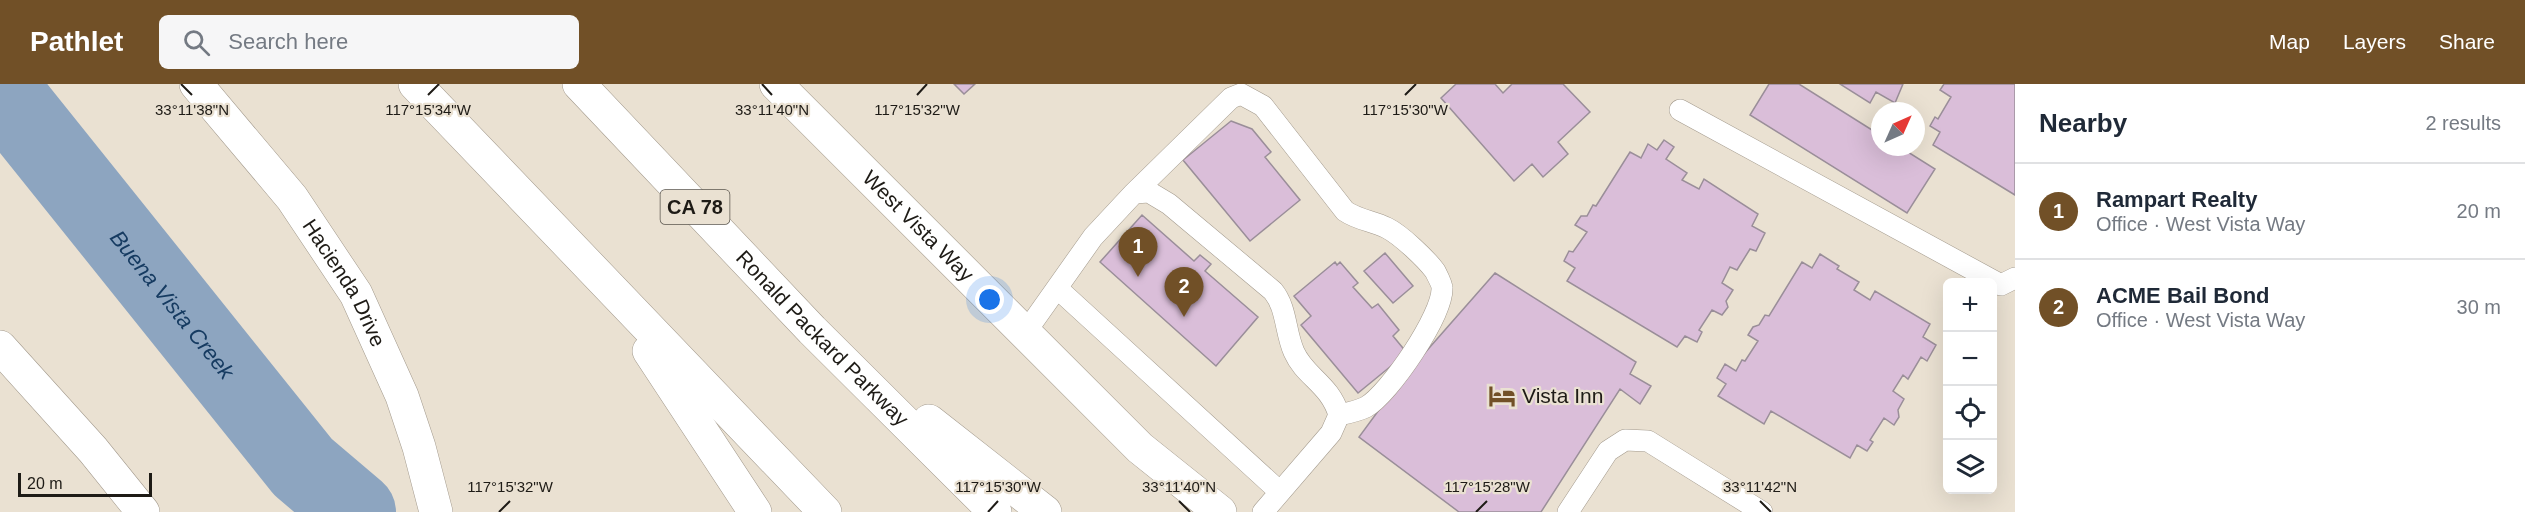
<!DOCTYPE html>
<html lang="en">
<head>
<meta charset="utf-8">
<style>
	:root { --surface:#fff; --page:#f6f6f7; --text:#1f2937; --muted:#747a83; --line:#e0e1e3; --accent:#715027 }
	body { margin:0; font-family:Helvetica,sans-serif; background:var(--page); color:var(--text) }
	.controls { position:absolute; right:18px; bottom:18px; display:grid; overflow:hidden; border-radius:9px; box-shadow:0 6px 24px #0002 }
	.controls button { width:54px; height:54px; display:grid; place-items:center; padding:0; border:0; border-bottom:2px solid var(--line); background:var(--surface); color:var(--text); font:30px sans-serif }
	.compass { position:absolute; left:1871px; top:18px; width:54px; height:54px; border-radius:50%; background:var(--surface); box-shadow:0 6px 24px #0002; rotate:45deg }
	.scale { position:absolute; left:18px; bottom:15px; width:134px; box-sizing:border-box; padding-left:6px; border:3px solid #1e1b16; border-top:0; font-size:16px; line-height:21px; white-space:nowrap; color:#1e1b16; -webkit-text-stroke:4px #eae1d2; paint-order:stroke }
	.you { position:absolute; left:990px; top:216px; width:21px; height:21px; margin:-15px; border:4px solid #fff; border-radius:50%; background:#1a73e8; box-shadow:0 0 0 9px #1a73e833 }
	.badge { display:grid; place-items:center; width:39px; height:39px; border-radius:50%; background:var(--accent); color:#fff; font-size:20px; font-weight:700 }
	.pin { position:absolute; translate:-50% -50px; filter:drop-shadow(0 2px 3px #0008) }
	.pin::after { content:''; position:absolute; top:32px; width:21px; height:18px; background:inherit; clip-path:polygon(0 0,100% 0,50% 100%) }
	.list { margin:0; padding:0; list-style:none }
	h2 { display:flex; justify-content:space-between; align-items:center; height:78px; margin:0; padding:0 24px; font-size:26px }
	h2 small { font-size:20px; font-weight:400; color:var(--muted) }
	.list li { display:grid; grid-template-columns:39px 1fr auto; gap:18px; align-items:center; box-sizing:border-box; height:96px; padding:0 24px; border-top:2px solid var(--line) }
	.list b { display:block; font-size:22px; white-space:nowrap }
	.list p { margin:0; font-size:20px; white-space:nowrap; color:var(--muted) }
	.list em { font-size:20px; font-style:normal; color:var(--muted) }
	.icon { flex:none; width:33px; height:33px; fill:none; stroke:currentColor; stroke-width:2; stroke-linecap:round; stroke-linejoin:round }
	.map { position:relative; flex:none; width:2015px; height:428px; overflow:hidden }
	header { display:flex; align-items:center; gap:36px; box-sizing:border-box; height:84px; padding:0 30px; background:var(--accent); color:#fff }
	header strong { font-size:28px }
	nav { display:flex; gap:33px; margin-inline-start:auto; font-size:21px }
	.search { width:420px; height:54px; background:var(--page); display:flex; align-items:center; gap:15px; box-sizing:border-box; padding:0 21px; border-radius:9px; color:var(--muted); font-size:22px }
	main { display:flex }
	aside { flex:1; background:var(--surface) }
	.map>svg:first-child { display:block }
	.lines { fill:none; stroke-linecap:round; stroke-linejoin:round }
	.river { stroke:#8da5c0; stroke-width:80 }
	.building { fill:#dabed9; stroke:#9a8e99; stroke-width:1.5 }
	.service-casing { stroke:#a2998c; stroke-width:22 }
	.secondary-casing { stroke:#a2998c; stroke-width:34 }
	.motorway-casing { stroke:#a2998c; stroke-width:34 }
	.service { stroke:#fff; stroke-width:21 }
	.secondary { stroke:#fff; stroke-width:33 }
	.motorway { stroke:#fff; stroke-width:33 }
	.ticks { fill:none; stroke:#1e1b16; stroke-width:2 }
	.labels { text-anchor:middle; stroke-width:4.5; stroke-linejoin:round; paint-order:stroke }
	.shield { fill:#eae1d2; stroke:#5b564e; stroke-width:1.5 }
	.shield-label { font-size:20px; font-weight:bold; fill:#1e1b16 }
	.street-label { font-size:21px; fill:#1e1b16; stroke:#eae1d2 }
	.poi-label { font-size:21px; fill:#1e1b16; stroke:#eae1d2; text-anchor:start }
	.water-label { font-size:22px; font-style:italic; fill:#163b61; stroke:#eae1d2 }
	.ticks-label { font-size:15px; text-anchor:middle; fill:#1e1b16; stroke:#eae1d2; stroke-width:4.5; stroke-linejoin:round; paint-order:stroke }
</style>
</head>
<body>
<header>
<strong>Pathlet</strong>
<div class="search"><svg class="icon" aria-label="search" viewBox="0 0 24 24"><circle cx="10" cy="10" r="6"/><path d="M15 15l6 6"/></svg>Search here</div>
<nav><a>Map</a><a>Layers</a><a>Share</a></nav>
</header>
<main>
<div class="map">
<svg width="2015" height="428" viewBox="0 0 2015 428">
	<rect width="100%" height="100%" fill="#eae1d2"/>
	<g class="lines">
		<path class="river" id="s1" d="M0,5L303,383L356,428"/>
	</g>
	<path class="building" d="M954,0H975L964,10Z
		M1456,0H1495L1503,9L1512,0H1563L1590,28L1558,58L1568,70L1543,93L1532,80L1514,97L1441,14Z
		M1769,0H1799L1880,51V63H1900L1935,85L1907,129L1750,31Z
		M1840,0H1903L1895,19L1876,8L1870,19Z
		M1944,0H2015V111L1933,61L1940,48L1930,42L1935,33L1938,35L1951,13L1940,6Z
		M1231,37L1252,45L1271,68L1265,73L1300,116L1250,157L1183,76Z
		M1664,56L1674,63L1666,75L1687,89L1682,96L1699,105L1704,95L1758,130L1752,142L1765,149L1756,167L1750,165L1737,186L1730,183L1722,199L1733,206L1726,217L1728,223L1722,231L1712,226L1699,246L1702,248L1697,258L1685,252L1677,263L1567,197L1575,184L1564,177L1569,167L1573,168L1587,148L1575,141L1581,132H1587L1593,121L1596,122L1630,68L1641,74L1648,60L1657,66Z
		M1142,131L1194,177L1200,171L1211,180L1205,187L1258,233L1216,282L1100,178Z
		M1385,169L1413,202L1393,219L1364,187Z
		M1820,170L1839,182L1837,185L1859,198L1854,206L1870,216L1875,207L1930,240L1923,253L1936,261L1927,277L1921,273L1908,295L1903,291L1893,307L1904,315L1898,326L1899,333L1894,341L1884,334L1870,356L1873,358L1867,367L1857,361L1850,374L1771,327L1764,340L1718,312L1726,300L1717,294L1725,280L1736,287L1742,276L1745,277L1758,257L1748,251L1753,243L1759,241L1765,231L1769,232L1802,178L1812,184Z
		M1335,178L1337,181L1340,178L1358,199L1353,203L1372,224L1378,220L1399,246L1393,252L1407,269L1358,309L1301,241L1311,232L1294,212Z
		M1495,189L1636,278L1630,290L1651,302L1640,320L1620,305L1541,428H1459L1359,353L1401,296Z"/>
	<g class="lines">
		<defs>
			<path id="service" d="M1680,26L2001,201L2015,194
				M1134,109L1149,108L1169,120L1273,207C1287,224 1285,248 1294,268C1305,293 1330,300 1339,331L1331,349L1263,428
				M1057,204L1280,408
				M1025,249L1093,153L1134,109L1231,14L1241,10L1263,22L1345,127C1358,136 1373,137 1387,144C1401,151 1426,175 1435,187C1437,191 1442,200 1442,204C1443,231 1389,310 1366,323C1358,327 1348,329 1339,331
				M1568,428L1608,367L1625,356L1648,357L1762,428"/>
			<g id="secondary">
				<path id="s2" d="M196,0L292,114L356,210L402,312L419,363L436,428"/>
				<path id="s3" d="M776,0L1140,364L1220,428"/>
				<path d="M0,263L93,366L143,428"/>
			</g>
			<g id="motorway">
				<path d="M415,0L825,428"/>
				<path id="s4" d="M579,0L812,246L995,428"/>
				<path d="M649,267L755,428"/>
				<path d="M929,337L1045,428"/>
			</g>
		</defs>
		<use href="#service" class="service-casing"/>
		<use href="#secondary" class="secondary-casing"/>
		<use href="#motorway" class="motorway-casing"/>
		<use href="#service" class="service"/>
		<use href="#secondary" class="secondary"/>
		<use href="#motorway" class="motorway"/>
	</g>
	<path class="ticks" d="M181,0L192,11M762,0L772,11M428,11L439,0M917,11L927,0M1405,11L1416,0M1179,417L1190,428M1760,417L1771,428M499,428L510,417M988,428L998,417M1476,428L1487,417"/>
	<defs>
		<symbol id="hotel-bare" viewBox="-9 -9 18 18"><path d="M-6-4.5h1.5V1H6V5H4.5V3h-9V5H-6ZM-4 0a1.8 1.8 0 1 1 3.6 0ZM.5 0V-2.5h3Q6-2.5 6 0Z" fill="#715027" stroke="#eae1d2" stroke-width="2.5" paint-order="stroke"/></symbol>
	</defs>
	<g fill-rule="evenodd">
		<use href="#hotel-bare" x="1483" y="293" width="38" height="38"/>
	</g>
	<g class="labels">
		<rect class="shield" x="660.5" y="106" width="69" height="34" rx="4.5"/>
		<g class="shield-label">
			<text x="695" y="130">CA 78</text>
		</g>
		<g class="street-label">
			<text dy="7" stroke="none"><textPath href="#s3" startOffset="201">West Vista Way</textPath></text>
			<text dy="7" stroke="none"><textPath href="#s2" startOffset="249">Hacienda Drive</textPath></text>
			<text dy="7" stroke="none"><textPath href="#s4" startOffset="352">Ronald Packard Parkway</textPath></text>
		</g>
		<g class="poi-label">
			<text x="1522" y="319">Vista Inn</text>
		</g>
		<g class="water-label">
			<text dy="8" stroke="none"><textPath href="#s1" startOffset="276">Buena Vista Creek</textPath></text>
		</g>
	</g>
	<g class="ticks-label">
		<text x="192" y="31">33°11'38"N</text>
		<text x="428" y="31">117°15'34"W</text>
		<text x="772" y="31">33°11'40"N</text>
		<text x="917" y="31">117°15'32"W</text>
		<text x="1405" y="31">117°15'30"W</text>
		<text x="510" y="408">117°15'32"W</text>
		<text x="998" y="408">117°15'30"W</text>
		<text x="1179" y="408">33°11'40"N</text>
		<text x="1487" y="408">117°15'28"W</text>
		<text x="1760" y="408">33°11'42"N</text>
	</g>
</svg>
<div class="controls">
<button>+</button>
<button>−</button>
<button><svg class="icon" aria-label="locate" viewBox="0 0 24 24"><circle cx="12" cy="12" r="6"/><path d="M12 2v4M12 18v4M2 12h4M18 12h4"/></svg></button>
<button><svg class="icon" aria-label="layers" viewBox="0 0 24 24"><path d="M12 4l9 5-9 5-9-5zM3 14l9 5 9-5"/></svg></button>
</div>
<svg class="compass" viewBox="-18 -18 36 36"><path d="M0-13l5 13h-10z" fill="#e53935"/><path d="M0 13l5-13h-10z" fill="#747a83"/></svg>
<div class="scale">20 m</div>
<div class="you"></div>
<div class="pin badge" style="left:1138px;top:193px">1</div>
<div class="pin badge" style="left:1184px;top:233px">2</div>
</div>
<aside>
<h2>Nearby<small>2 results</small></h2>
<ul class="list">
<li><span class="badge">1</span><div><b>Rampart Realty</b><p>Office · West Vista Way</p></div><em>20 m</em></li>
<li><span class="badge">2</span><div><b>ACME Bail Bond</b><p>Office · West Vista Way</p></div><em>30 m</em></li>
</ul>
</aside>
</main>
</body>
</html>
